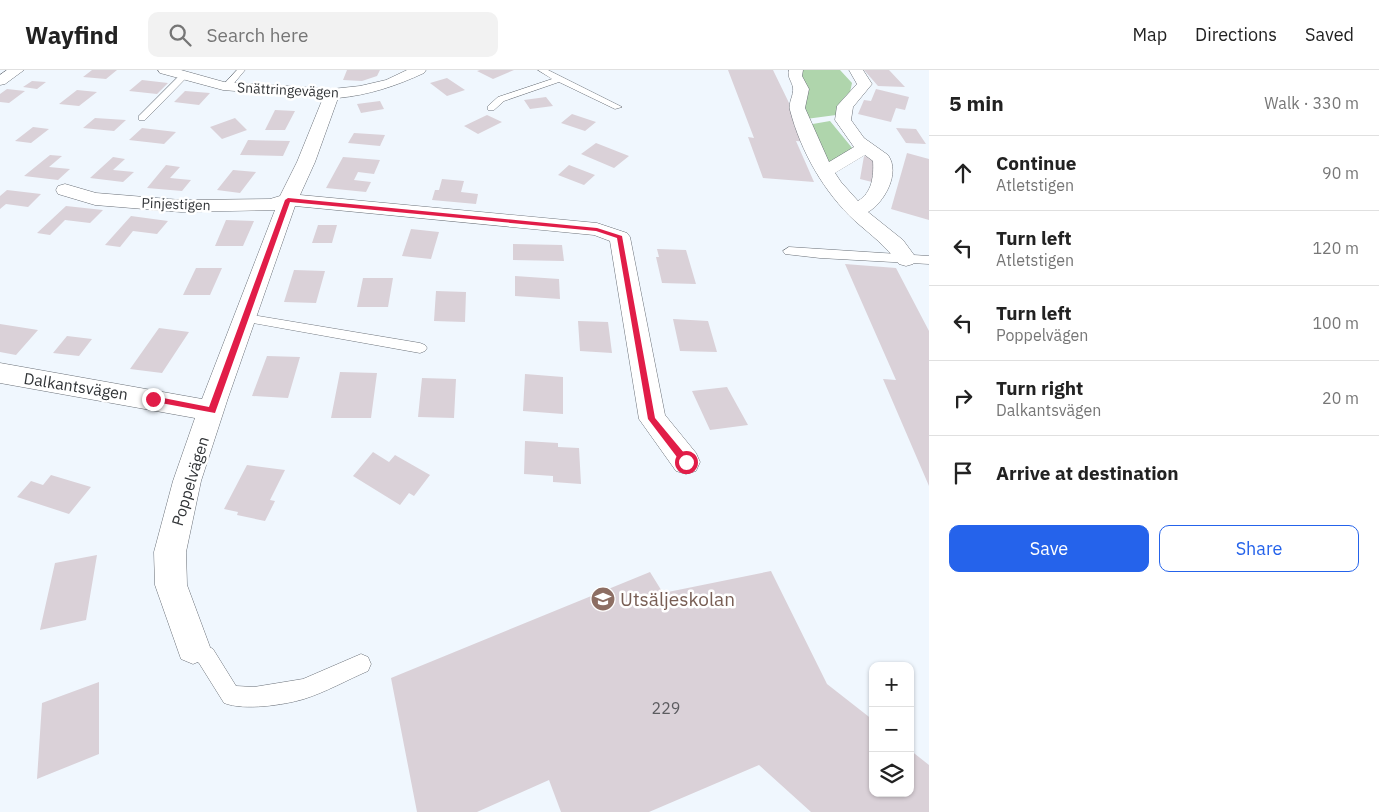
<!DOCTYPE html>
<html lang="en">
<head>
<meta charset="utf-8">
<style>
	:root { --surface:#fff; --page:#f2f2f2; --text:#222; --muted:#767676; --line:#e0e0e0; --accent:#2563eb }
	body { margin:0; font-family:"IBM Plex Sans",sans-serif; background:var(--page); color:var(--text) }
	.controls { position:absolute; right:15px; bottom:15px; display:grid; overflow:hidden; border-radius:10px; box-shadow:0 1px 4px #0004 }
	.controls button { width:45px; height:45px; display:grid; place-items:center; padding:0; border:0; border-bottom:1px solid var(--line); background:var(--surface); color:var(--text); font:25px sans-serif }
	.stop { position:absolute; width:15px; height:15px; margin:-11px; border:4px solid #e11d48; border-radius:50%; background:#fff }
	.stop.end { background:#e11d48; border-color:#fff; box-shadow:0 1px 5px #0008 }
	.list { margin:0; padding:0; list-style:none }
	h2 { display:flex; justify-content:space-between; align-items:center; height:65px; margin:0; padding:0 20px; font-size:21px }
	h2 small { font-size:16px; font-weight:400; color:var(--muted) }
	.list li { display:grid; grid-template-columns:32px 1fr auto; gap:15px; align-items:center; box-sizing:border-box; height:75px; padding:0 20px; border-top:1px solid var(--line) }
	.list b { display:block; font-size:19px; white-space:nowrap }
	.list p { margin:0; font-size:16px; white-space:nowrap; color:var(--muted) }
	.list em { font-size:16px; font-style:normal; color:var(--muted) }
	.actions { display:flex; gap:10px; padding:15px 20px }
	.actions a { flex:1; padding:11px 0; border:1px solid var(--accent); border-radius:10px; text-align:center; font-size:18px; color:var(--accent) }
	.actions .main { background:var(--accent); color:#fff }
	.icon { flex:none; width:28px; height:28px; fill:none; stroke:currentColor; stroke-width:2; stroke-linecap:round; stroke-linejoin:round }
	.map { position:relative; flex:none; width:929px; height:742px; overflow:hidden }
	header { display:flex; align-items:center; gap:30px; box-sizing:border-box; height:70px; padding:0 25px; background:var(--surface); border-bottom:1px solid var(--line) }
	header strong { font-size:24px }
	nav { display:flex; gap:28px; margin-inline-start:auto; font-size:18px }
	.search { width:350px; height:45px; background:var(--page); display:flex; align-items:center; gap:12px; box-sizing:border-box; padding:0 18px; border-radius:10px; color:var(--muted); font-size:19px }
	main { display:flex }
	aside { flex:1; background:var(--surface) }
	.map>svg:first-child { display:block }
	.green { fill:#afd5ac }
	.building { fill:#dad1d8 }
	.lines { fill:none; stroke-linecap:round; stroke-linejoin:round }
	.lane-casing { stroke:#6a7078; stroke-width:1 }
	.street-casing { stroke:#6a7078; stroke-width:1 }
	.lane { fill:#fff; fill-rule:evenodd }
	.street { fill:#fff; fill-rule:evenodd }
	.route { fill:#e11d48 }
	.labels { text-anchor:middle; stroke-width:5; stroke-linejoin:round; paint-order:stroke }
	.far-street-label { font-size:14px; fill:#323538; stroke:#fff }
	.street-label { font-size:16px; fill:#323538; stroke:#fff }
	.near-number-label { font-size:16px; fill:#5c5c60 }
	.near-education-label { font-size:19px; fill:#785e54; stroke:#fff; text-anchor:start }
</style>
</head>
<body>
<header>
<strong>Wayfind</strong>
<div class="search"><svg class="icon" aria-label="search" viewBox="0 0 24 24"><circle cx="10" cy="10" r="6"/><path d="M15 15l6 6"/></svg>Search here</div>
<nav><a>Map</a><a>Directions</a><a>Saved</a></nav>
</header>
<main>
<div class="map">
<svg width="929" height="742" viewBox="0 0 929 742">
	<rect width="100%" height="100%" fill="#f0f7fe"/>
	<path class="green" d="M800,0H840L852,13L850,22C842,29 838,34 836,45L806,49Z
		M830,51L853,79L828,95L807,55Z"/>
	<path class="building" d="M92,0H117L106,9L83,7Z
		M347,0H380L377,6L362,11L343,10Z
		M480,0H514L493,9L477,1Z
		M728,0H773L808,72L796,71L814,112L763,108L748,67L754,68Z
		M864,0H889L905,17L878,16Z
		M447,8L465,20L447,26L430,13Z
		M142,10L168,13L157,24L129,21Z
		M32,11L46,12L37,19L23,17Z
		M7,19L25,21L9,33L0,32V24Z
		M876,19L909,27L905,40L896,38L891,52L858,44L864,30L871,31Z
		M77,20L97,22L79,36L59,34Z
		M185,21L210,23L199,35L174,32Z
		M546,27L553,36L530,39L524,30Z
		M380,31L384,39L361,43L357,34Z
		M275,40L295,41L285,60H265Z
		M572,44L596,52L585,61L561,53Z
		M487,45L502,52L478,64L464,56Z
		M95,48L126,50L114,61L83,58Z
		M235,48L247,60L222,69L210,57Z
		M33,57L49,59L31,73L15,71Z
		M142,58L176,62L164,74L129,70Z
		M896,58L916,59L926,74L906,73Z
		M354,63L385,65L380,76L348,73Z
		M248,70L290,71L283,86L240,85Z
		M596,73L629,86L614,98L581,84Z
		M907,83L929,89V150L891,139Z
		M50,85L62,86L49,97L70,99L58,110L24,106Z
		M864,86L879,89L876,113L860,109Z
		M113,87L125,89L113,100L134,102L123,112L90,108Z
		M343,87L380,90L374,104L358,102L354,110L371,112L366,122L326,118Z
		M166,95L180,97L170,108L191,110L182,121L147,118Z
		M569,95L595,105L584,115L558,105Z
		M233,100L256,102L240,123L217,120Z
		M442,109L464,111L461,122L478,124L476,134L432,130L435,120H439Z
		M7,120L41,124L28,137L6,134L0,139V126Z
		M66,136L103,140L90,153L65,150L50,165L37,163Z
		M131,146L168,151L157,164L133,161L120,177L105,175Z
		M226,150L254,151L243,176H215Z
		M318,155H337L332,173H312Z
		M411,159L439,162L431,189L402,186Z
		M513,174L562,175L564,191L513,190Z
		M657,179L686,180L696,214L662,213L656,187H659Z
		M845,194L896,198L929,261V416L883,309L896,310Z
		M196,198H222L210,225H183Z
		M294,200L325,201L316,233L284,232Z
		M515,206L559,209L560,229L515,226Z
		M363,208H393L388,237H357Z
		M436,221L466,222L465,252L434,251Z
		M673,249L708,251L717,282L680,281Z
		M578,251L608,252L612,283L580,281Z
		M0,254L38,260L16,285L0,282Z
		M159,258L189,262L162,303L130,299Z
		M67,266L92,269L79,286L53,283Z
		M267,286L300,287L288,328L252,326Z
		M340,302L377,303L371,348H331Z
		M525,304L563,307V344L523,341Z
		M422,308L456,309L454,348L418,347Z
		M727,317L748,355L710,360L692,321Z
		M525,371L558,373V377L579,378L581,414L553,412V406L524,404Z
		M373,382L389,392L395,385L430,405L414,426L409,423L400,435L353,406Z
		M247,395L285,400L270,430L275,431L265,451L237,445L238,442L224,439Z
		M51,405L91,417L69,444L17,427L31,411L43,415Z
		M97,485L86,550L40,560L55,493Z
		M771,501L827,614L873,650V723H910V680L929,695V742H811L759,695L649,742H561L549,710L477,742H417L391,608L650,502L663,523Z
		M99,612V684L37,709L42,633Z"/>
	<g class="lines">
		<defs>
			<path id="lane" d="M237,0H245L230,18H224V14Z
				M538,0H548L622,37L615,39L559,12L504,31L494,40H488V36L498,27L552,9Z
				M182,3L189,5L145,50H139V46Z
				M789,177L929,186V194L820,188L785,184L783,181Z
				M246,244L420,273L425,275L427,278L425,281L420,283L242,251L240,248L242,245Z
				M193,568L213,579L236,616L254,617L303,609L361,584L368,587L371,594L368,601C347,610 326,622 304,629C284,635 244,641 224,633L199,593L186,584L184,577L186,570Z"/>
			<path id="street" d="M7,0H24L5,14L0,15V5Z
				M158,0H181L224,12L332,19L360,16L386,10L407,0H426L424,3C396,16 369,25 338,28L315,92L300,125L597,153L627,163L630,167L665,345L696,383L700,392L696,401L686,404L676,401L639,349L610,171L594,165L295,136L228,328L201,411L186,482L187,515L210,577L205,589L193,594L181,589L155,515L154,482L173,411L195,348L0,313V293L202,329L275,140L181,142L95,135L58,124L56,120L58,116L65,114L96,123L181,130L270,129L280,126L297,92L323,28L223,20L160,3Z
				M789,0H803L802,6L809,19L805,38L829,92L854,77L835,50L837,36L857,14L849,0H863L872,14L853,37L851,50L864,68L888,85C901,103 884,133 868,142L903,170L917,189L913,194L906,196L899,194C886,176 871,165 855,151C824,122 801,82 790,40C788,33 794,25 793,18C792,11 787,8 789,0ZM865,85L873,91C874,106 872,123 858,131L841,112L835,103Z"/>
		</defs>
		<use href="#lane" class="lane-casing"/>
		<use href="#street" class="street-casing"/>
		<use href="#lane" class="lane"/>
		<use href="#street" class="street"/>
	</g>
	<path class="route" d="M288,128L597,158L622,166L655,348L689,389V395H683L648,349L617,168L596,161L290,132L215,343L150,331L149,329L153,326L209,337L285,130Z"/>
	<defs>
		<symbol id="school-disc" viewBox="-11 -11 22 22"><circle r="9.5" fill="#8d6e63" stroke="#fff"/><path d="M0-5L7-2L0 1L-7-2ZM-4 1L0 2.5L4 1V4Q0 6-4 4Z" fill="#fff"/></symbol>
	</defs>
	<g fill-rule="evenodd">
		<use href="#school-disc" x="589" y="515" width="28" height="28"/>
	</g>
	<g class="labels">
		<g class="far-street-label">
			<text transform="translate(288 20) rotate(3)" y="5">Snättringevägen</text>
			<text transform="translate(176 134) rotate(2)" y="5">Pinjestigen</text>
		</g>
		<g class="street-label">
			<text transform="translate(76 316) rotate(9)" y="6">Dalkantsvägen</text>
			<text transform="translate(190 411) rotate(-73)" y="6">Poppelvägen</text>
		</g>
		<g class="near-number-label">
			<text x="666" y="644">229</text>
		</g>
		<g class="near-education-label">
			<text x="620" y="536">Utsäljeskolan</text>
		</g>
	</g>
</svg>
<div class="controls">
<button>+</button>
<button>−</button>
<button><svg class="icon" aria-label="layers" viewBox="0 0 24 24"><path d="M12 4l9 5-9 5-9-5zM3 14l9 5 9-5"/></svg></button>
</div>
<div class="stop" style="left:686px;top:392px"></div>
<div class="stop end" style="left:153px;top:329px"></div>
</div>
<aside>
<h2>5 min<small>Walk · 330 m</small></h2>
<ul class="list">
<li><svg class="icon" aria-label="ahead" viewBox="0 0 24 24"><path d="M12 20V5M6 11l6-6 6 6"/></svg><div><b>Continue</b><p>Atletstigen</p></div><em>90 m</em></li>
<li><svg class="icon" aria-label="left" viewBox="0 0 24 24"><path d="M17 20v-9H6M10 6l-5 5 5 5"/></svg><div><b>Turn left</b><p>Atletstigen</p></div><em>120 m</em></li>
<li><svg class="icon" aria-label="left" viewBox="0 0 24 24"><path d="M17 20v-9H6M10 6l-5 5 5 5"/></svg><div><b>Turn left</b><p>Poppelvägen</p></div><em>100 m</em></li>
<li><svg class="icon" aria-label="right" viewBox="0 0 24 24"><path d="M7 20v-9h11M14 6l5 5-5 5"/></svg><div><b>Turn right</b><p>Dalkantsvägen</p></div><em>20 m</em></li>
<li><svg class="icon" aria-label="arrive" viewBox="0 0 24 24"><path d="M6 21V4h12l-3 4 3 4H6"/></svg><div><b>Arrive at destination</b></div></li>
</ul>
<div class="actions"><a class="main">Save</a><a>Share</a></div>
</aside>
</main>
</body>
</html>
